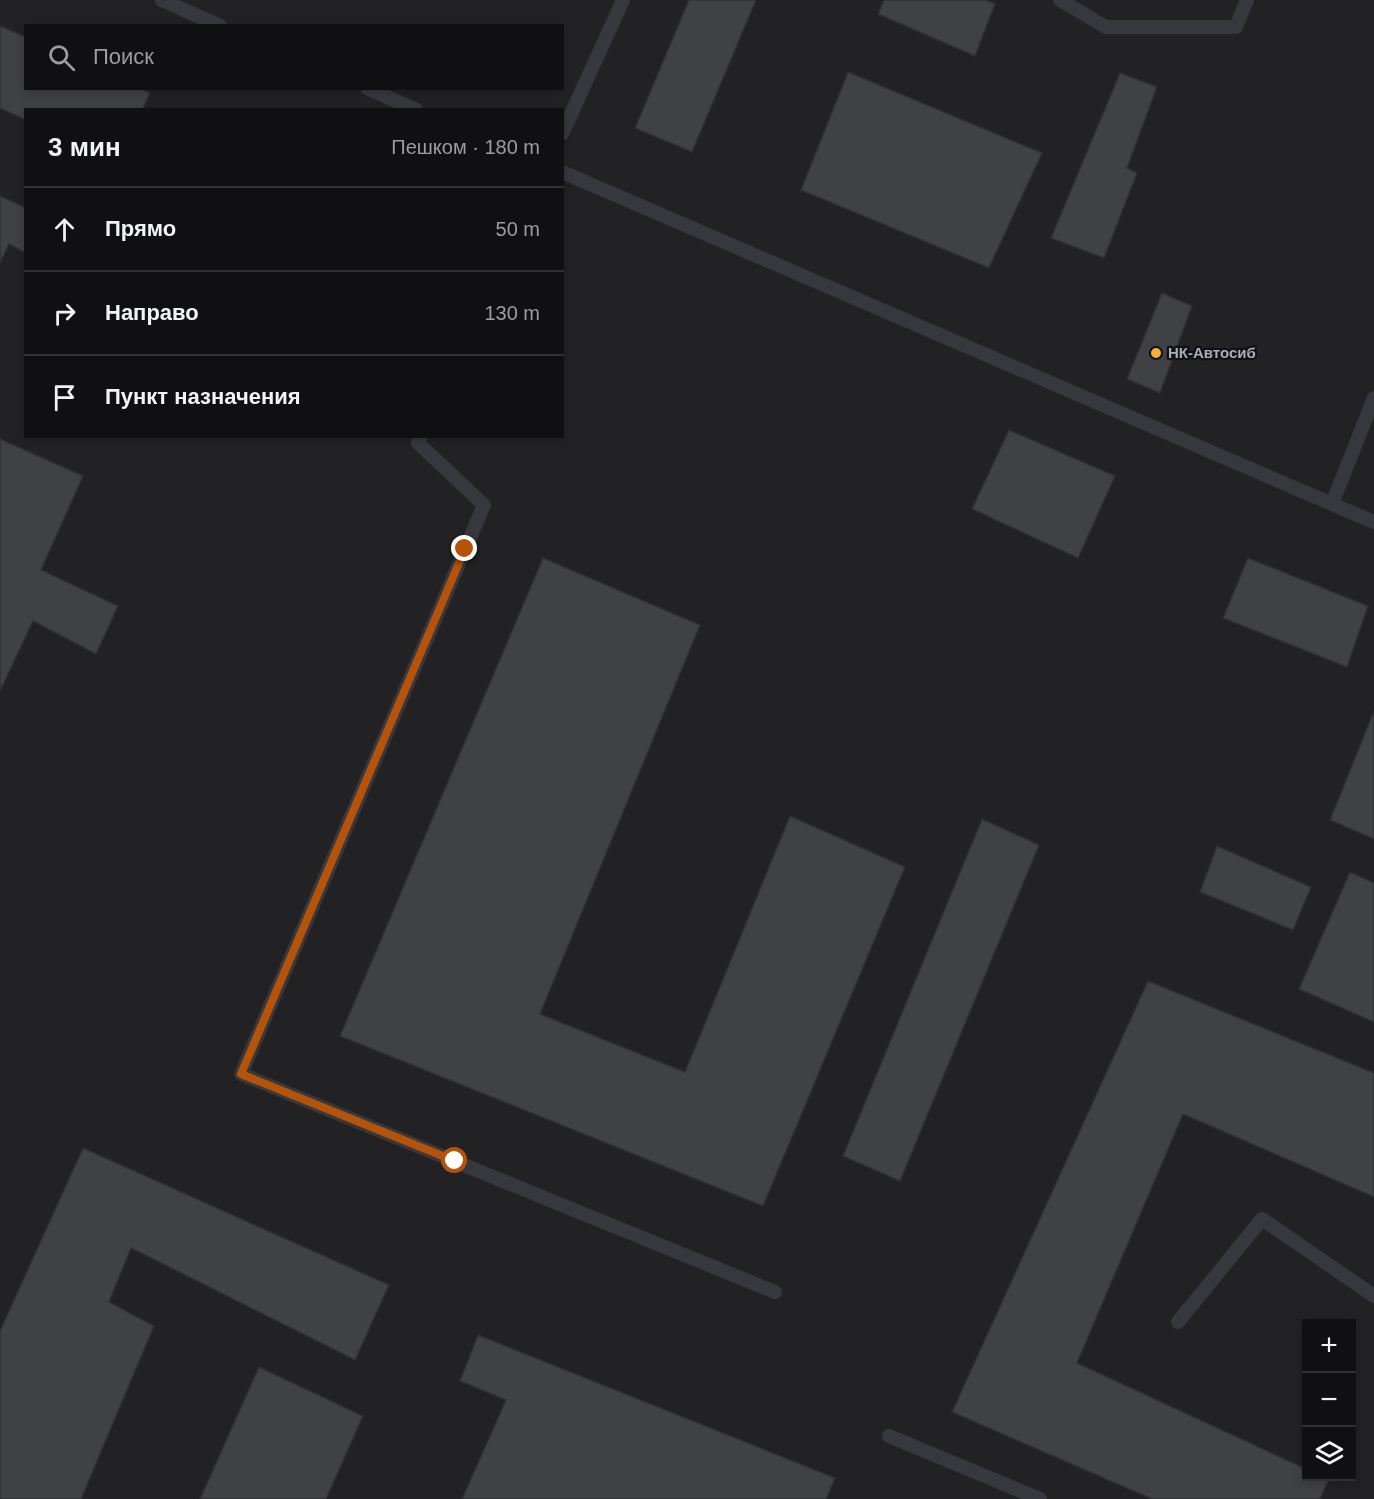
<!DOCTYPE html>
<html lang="ru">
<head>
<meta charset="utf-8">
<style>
	:root { --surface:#101012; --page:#19191b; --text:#f1f3f6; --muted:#9c9d9f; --line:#303032 }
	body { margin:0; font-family:Arial,sans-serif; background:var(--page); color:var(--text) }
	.controls { position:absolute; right:18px; bottom:18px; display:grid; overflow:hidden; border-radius:0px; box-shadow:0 3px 9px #0003 }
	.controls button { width:54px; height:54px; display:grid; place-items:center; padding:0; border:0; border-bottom:2px solid var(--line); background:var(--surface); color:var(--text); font:30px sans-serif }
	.stop { position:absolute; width:18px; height:18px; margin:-14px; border:4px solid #b45309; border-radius:50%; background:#fff }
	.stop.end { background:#b45309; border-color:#fff; box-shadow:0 2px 6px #0008 }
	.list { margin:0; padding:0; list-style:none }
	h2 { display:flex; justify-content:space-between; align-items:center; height:78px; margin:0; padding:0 24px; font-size:26px }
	h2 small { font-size:20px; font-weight:400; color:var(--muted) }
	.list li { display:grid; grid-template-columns:39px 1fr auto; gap:18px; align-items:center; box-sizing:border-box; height:84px; padding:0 24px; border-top:2px solid var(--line) }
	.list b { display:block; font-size:22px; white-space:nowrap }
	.list em { font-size:20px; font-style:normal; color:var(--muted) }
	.icon { flex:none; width:33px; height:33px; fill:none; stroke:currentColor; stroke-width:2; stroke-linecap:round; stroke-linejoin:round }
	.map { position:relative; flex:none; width:1374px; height:1499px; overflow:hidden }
	.search { position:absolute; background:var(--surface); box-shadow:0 3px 9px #0003; left:24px; top:24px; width:540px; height:66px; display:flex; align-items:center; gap:15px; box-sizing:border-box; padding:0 21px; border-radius:0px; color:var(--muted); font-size:22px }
	.panel { position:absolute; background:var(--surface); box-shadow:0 3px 9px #0003; left:24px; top:108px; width:540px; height:330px; border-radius:0px }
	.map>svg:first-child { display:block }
	.built { fill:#222225; fill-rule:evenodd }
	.building { fill:#404145; stroke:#303034; stroke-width:1.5 }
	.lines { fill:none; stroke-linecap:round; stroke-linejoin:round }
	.lane { stroke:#37383d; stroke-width:14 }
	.route { stroke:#b45309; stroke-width:8 }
	.poi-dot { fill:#f2b134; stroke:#111113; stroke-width:2 }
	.labels { text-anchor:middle; stroke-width:4.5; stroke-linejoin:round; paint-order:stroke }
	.poi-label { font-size:15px; font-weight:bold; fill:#a8adb8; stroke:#111113; text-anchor:start }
</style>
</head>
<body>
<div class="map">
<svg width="1374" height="1499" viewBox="0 0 1374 1499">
	<rect width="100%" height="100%" fill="#161618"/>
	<path class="built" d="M0,0H1374V1499H0ZM26,26H562V88H26ZM26,110H562V436H26ZM1306,1324H1352V1476H1306Z"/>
	<path class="building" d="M689,0H756L692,152L635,128Z
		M884,0H986L995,4L975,56L878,14Z
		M0,26L26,37V88H140L150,93L142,110H26V120L0,108Z
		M848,72L1042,153L989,268L801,190Z
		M1120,73L1157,87L1127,168L1137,173L1104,258L1051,238Z
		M0,196L26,208V253L9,244L0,263Z
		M1162,293L1192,306L1160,393L1127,379Z
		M1009,430L1115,476L1078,558L972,509Z
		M0,439L83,476L41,570L118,606L96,654L33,621L0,691Z
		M543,558L700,625L540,1014L685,1072L790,816L905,867L763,1206L340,1036Z
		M1248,558L1368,606L1347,667L1223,618Z
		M1374,711V839L1330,820Z
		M982,819L1039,845L900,1181L843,1156Z
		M1217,846L1311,887L1293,930L1200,892Z
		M1350,872L1374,883V1022L1299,989Z
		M1148,981L1374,1073V1197L1183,1114L1077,1363L1306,1469V1476H1323L1329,1479L1320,1499H1152L952,1412Z
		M83,1148L389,1285L355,1360L131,1248L109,1302L154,1326L81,1499H0V1331Z
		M478,1335L835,1478L826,1499H462L506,1400L460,1381Z
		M259,1367L363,1416L326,1499H200Z"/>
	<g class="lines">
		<path class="lane" d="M162,0L220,26
			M1060,0L1106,27H1236L1247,0
			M367,88L416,110
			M562,134L623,0
			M562,172L1332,504L1374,398
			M421,436L418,443L484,505L241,1074L775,1292
			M1332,504L1374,522
			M1178,1322L1262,1219L1374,1296
			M889,1436L1040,1499"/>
	</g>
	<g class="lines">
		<path class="route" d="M455,1161L241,1074L465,549"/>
	</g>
	<circle class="poi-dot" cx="1156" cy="353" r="6"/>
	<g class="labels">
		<g class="poi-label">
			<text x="1168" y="358">НК-Автосиб</text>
		</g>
	</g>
</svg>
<div class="controls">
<button>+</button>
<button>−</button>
<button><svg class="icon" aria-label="layers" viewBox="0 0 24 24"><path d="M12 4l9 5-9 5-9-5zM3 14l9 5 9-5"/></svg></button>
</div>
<div class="stop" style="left:455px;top:1161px"></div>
<div class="stop end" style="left:465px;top:549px"></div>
<div class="search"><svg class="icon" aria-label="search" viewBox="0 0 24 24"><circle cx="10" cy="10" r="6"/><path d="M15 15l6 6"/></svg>Поиск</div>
<section class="panel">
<h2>3 мин<small>Пешком · 180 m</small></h2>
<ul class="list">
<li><svg class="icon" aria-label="ahead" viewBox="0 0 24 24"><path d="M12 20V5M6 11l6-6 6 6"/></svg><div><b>Прямо</b></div><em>50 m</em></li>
<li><svg class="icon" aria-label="right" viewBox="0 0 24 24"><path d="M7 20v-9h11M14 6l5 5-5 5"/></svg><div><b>Направо</b></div><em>130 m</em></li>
<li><svg class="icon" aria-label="arrive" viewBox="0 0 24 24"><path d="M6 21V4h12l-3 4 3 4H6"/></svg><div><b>Пункт назначения</b></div></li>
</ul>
</section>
</div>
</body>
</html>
